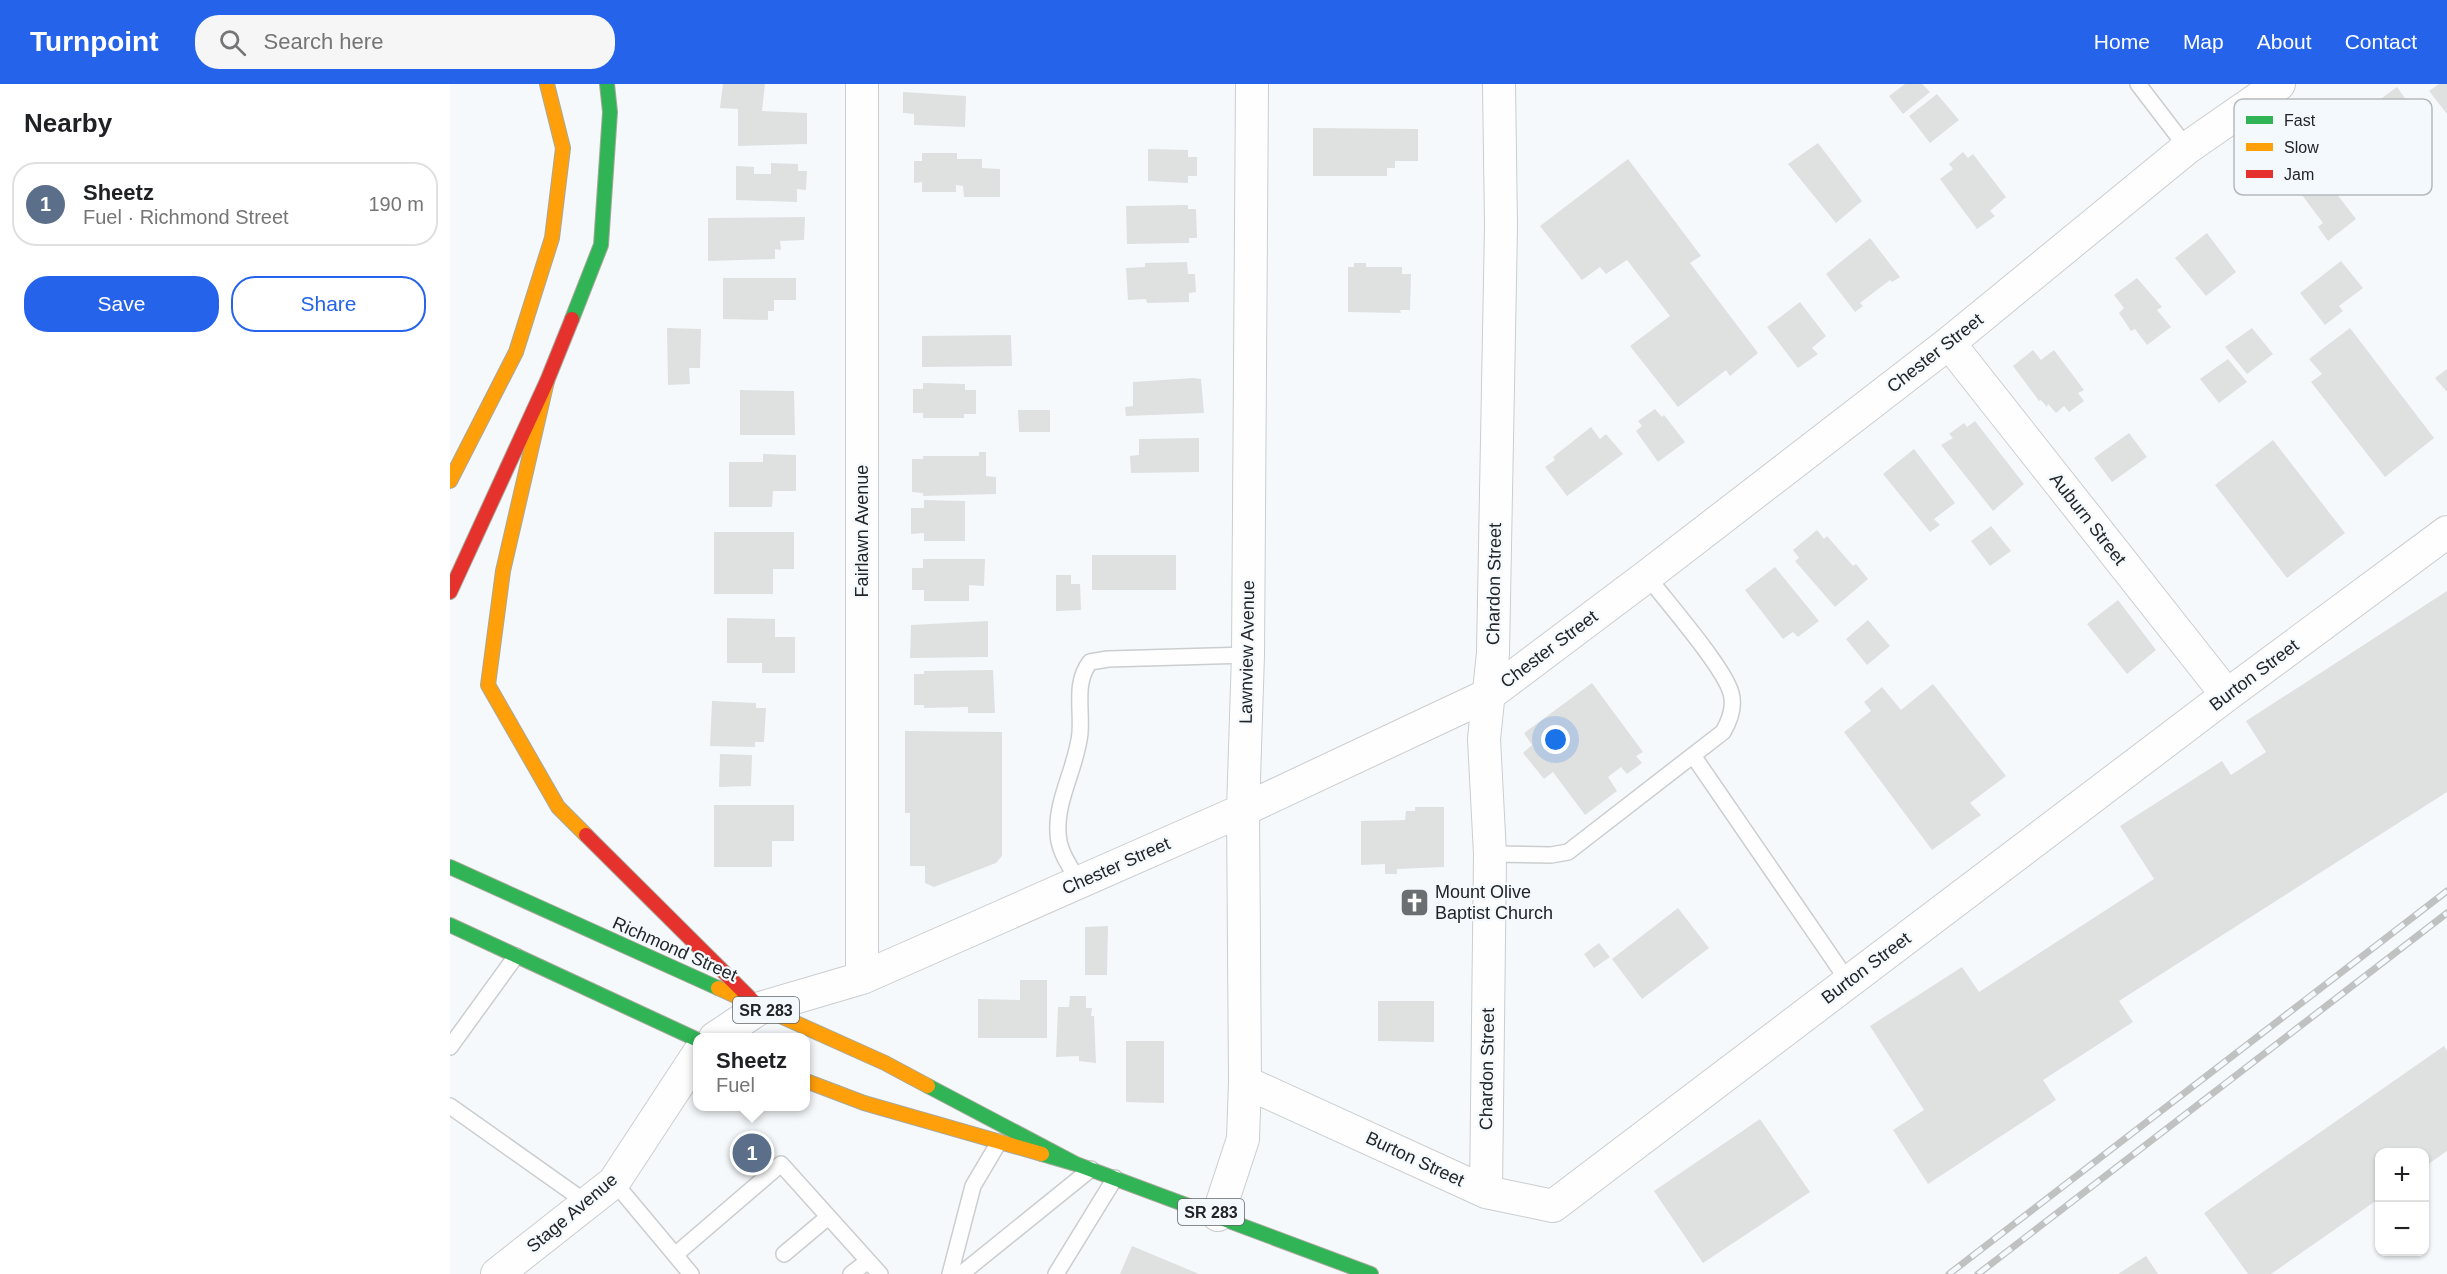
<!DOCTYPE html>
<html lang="en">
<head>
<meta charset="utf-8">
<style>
	:root { --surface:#fff; --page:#f6f6f6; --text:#202124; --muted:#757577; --line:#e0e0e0; --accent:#2563eb }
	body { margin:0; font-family:Arial,sans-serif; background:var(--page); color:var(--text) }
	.controls { position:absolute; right:18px; bottom:18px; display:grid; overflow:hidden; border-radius:12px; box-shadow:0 2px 4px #0004 }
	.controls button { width:54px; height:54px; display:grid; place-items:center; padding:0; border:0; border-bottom:2px solid var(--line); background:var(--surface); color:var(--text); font:30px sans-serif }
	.you { position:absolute; left:1106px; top:656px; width:21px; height:21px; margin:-15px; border:4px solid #fff; border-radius:50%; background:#1a73e8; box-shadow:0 0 0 9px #1a73e833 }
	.badge { display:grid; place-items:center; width:39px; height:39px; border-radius:50%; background:var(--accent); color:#fff; font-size:20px; font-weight:700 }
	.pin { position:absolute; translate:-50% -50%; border:3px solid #fff; box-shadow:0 2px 6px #0006 }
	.popup { position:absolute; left:243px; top:949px; width:117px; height:78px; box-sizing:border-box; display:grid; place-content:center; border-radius:12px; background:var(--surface); filter:drop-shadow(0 2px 4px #0005); font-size:20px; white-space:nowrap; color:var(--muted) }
	.popup b { font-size:22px; color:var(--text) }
	.popup::after { content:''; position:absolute; left:50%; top:100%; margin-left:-12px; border:12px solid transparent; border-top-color:var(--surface) }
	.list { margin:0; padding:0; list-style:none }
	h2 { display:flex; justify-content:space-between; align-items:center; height:78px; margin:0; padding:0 24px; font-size:26px }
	h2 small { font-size:20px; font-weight:400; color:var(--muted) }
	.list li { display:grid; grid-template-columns:39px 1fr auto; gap:18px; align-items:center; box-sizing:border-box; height:84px; margin:0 12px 12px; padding:0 12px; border:2px solid var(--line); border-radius:24px }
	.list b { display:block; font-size:22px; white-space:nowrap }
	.list p { margin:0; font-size:20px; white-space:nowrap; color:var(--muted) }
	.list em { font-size:20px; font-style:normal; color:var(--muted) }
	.actions { display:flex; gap:12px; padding:18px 24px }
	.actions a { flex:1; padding:14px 0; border:2px solid var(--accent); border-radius:24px; text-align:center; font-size:21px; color:var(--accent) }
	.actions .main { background:var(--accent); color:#fff }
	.icon { flex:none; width:33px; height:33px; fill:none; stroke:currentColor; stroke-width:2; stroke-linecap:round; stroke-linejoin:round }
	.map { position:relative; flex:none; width:1997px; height:1190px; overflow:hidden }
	header { display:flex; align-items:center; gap:36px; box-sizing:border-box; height:84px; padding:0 30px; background:var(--accent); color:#fff }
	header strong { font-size:28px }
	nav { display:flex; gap:33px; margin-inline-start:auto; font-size:21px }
	.search { width:420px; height:54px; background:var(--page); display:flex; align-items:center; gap:15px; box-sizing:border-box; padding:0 21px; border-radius:24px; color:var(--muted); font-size:22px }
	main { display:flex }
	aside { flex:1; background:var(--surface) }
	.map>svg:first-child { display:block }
	.building { fill:#dfe0e0 }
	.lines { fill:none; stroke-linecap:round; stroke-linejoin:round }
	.lane-casing { stroke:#cbcdce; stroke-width:18 }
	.street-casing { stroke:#cbcdce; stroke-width:34 }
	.fast-casing { stroke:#a7a89c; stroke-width:16 }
	.slow-casing { stroke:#a7a89c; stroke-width:16 }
	.jam-casing { stroke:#a7a89c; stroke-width:16 }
	.lane { stroke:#fefefe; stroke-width:15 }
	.street { stroke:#fefefe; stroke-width:32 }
	.fast { stroke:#30b455; stroke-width:14 }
	.slow { stroke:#ff9f0a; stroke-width:14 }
	.jam { stroke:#e5322d; stroke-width:14 }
	.rail-casing { stroke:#c0c1c1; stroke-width:7 }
	.rail { stroke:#f4f9fd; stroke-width:4.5; stroke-dasharray:14; stroke-linecap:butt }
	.labels { text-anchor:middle; stroke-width:4.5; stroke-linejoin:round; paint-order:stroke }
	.shield { fill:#f4f9fd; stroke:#616466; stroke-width:1.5 }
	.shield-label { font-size:16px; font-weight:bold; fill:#222426 }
	.street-label { font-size:18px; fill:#222426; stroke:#f4f9fd }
	.poi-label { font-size:18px; fill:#222426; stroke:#f4f9fd; text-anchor:start }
	.key { fill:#f4f9fd; stroke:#b5b9bc; stroke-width:1.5 }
	.key-label { font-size:16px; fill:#222426 }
</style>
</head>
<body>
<header>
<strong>Turnpoint</strong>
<div class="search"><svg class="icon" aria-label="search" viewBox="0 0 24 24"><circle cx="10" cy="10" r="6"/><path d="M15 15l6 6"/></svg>Search here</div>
<nav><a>Home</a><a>Map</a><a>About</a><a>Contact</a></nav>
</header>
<main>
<aside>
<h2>Nearby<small></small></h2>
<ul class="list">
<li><span class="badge" style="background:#5c6f8a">1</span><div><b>Sheetz</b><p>Fuel · Richmond Street</p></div><em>190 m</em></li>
</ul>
<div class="actions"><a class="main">Save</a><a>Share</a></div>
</aside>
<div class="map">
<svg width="1997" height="1190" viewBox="0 0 1997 1190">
	<rect width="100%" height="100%" fill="#f6f9fb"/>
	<path class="building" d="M273,0H315L312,27L357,29V60L288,62V25L270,24Z
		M1455,0H1472L1480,8L1453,30L1439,12Z
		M1989,0H1997V30L1979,7Z
		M1947,3L1979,48L1970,56L1962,48L1945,63L1917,25Z
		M453,8L516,12L515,43L464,41V30L453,29Z
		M1487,10L1509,36L1480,59L1459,32Z
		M863,44L968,45V77H945V84H937V92H863Z
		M1368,59L1412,117L1386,139L1338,80Z
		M698,65L738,66V73H747V92H738V99L698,97Z
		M1513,68L1518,74L1523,70L1556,113L1540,127L1545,132L1527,145L1490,95L1503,85L1499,80Z
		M472,69H507V75H532V84L550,85V113H514L513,102L506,101V108H472V98L464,99V77H472Z
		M1178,75L1251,172L1240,179L1308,269L1280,292L1276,286L1228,323L1180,262L1220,232L1177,176L1156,190L1150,183L1132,196L1090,142Z
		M321,79L348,80V87H357L356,106L347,105V118L286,116V82L304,83V90H321Z
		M1866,83L1906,135L1878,157L1868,143L1873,139L1843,99Z
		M738,121V125H746L747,154H739V159L677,160L676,122Z
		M355,133L354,156L330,157L331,166L325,165V175L258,177V134Z
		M1757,149L1786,188L1756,212L1725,174Z
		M1420,154L1450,193L1442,198L1440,196L1410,219L1413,222L1405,228L1376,190Z
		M1891,177L1913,204L1889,222L1893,227L1875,241L1850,209Z
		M737,178L738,190H745L746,208L739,209V218L697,219L696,215L678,216L676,184L695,183V179Z
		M904,179H916V183H952V190H961L960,226H950L951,229L898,228V183H904Z
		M273,194H346V216H324V227H318V236L273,235Z
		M1687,194L1712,223L1707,226L1721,243L1697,261L1685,245L1681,247L1669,229L1674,224L1664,211Z
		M1350,218L1376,252L1362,264L1368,270L1348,284L1317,243Z
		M217,244L251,245L250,284H239L240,300L218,301Z
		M1802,244L1823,270L1797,290L1775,263Z
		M1900,244L1984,354L1935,393L1861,298L1872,290L1859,275Z
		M561,251L562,282L472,283V252Z
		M1583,266L1591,276L1604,266L1634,306L1628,309L1634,317L1619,328L1614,322L1606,329L1598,320L1597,323L1591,316L1589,317L1563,282Z
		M1778,275L1797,298L1769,319L1750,295Z
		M1997,285V308L1985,294Z
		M743,294L751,295L754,329L676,332L675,323L683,322V298Z
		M473,299L515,300V306H526V330H514V334H473V329H463V305H473Z
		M290,306L344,307L345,351H290Z
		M1205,325L1212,333L1214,331L1235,358L1208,378L1186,347L1192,342L1188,337Z
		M568,326H600V348H569Z
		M1525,337L1574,400L1543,427L1491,361L1503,354L1499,350L1514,339L1517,343Z
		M1141,343L1150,355L1156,350L1173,370L1117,412L1095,383L1105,376L1103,373Z
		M1679,349L1697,373L1662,398L1644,374Z
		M749,354V388L681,389L680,372L689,371V355Z
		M1823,356L1895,449L1837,494L1765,401Z
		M1464,365L1505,419L1484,435L1490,441L1480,448L1433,390Z
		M529,368H536V392L546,393V410L473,412V409L462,408V375H473V372H529Z
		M313,370L346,371V407H323L322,423H279V378H313Z
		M474,416L515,417V457H474V449L461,450V424H474Z
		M1541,442L1561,467L1540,482L1521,457Z
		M1367,446L1374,455L1377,452L1403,482L1406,480L1418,495L1385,523L1345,477L1349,474L1343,466Z
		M264,448H344V485H323V510H264Z
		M642,471H726V506H642Z
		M473,475H535L534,502L519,501V517H474V506H462V484H473Z
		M1325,483L1369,537L1348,553L1343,548L1333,555L1295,506Z
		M606,491H621V500H630L631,526L606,527Z
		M1997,507V708L1669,917L1683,938L1593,996L1606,1016L1478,1100L1443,1046L1474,1026L1420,942L1512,883L1529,908L1704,795L1670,742L1772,677L1781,691L1816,668L1796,637Z
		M1668,516L1706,566L1677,590L1637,540Z
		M277,534L325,535V553H345V589H312V579H277Z
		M1418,536L1440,562L1417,581L1396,555Z
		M538,537V573L460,574L461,541Z
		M543,586L545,629H518V623L474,624V621H464V590H474V587Z
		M1142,599L1193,668L1186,672L1192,679L1177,690L1171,683L1158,693L1167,707L1135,731L1103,688L1094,695L1073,669L1082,661L1074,649Z
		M1483,600L1556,692L1520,719L1531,731L1482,766L1394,648L1421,627L1414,618L1432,603L1451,626Z
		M262,617L306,619V624H316L314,658H305V663L260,662Z
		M455,647L552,648V772L546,779L484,803L475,799V782H460V729H455Z
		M270,670L302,671L301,702L269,703Z
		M264,721H344V757H322V783H264Z
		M965,723H994V783L947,785V790H935V780L911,781V737L955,736L956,727H965Z
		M1228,824L1259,864L1192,915L1162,875Z
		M658,842L657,891H635V843Z
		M1149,859L1160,873L1144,884L1134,870Z
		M570,896H597V954H528V915L570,916Z
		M620,912H636V924H642L641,932H644L646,979L629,977V972L606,973L608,923H619Z
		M928,917H984V958L928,957Z
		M676,957H714V1019L676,1018Z
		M1994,962L1997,967V1067L1974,1083V1068H1930V1114L1821,1190H1798L1754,1129Z
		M1310,1035L1360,1108L1253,1179L1204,1107Z
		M682,1162L749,1190H670Z
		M1696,1172L1708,1190H1668Z"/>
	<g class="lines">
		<defs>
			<path id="lane" d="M1688,0L1737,64
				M1244,673L1398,897
				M1040,770L1101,771L1118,768L1273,648C1280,636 1285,623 1281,609C1274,583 1216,517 1197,492
				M629,798C620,782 608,767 608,748C606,715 627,682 630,649C632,623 624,599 640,578L658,575L798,571
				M0,963L66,872
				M0,1022L137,1119
				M164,1098L241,1190
				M334,1170L378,1133
				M225,1171L331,1080L430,1190
				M401,1190L418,1177
				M500,1190L523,1102L549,1058
				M511,1190L641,1085
				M606,1190L665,1094"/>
			<path id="street" d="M412,0V894
				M1499,259L1777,611
				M265,954L310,924L412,894L793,726L1040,610L1197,492L1499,259L1737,64L1829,0
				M795,998L1036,1108L1103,1122L1777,611L1997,448
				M1036,1108L1040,770L1034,655L1043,569L1051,142L1049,0
				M768,1131L793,1055L795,998L793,726L798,571L802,0
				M47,1190L164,1098L248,970"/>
			<path id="fast" d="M122,235L151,161L160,28L157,0
				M0,783L268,904
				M0,841L248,956
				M478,1002L626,1080
				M592,1070L626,1080L921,1190"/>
			<path id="slow" d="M97,297L53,487L38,601L108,723L136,751
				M0,397L66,268L102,154L113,64L97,0
				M268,904L435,979L478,1002
				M356,997L414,1019L592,1070"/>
			<path id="jam" d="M0,508L97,297L122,235
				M136,751L310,924"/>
		</defs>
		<use href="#lane" class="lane-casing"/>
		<use href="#street" class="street-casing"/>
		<use href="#fast" class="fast-casing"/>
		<use href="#slow" class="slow-casing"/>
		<use href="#jam" class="jam-casing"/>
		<use href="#lane" class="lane"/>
		<use href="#street" class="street"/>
		<use href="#fast" class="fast"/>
		<use href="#slow" class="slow"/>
		<use href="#jam" class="jam"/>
		<defs>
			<path id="rail" d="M1499,1190L1997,807
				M1528,1190L1997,829"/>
		</defs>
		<use href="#rail" class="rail-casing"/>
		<use href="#rail" class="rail"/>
	</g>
	<defs>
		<symbol id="church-square" viewBox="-11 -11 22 22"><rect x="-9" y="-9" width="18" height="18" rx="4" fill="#6c6f71" stroke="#f4f9fd"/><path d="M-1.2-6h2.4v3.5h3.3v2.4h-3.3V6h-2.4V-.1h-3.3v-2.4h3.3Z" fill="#fff"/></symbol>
	</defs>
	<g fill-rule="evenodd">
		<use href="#church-square" x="948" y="802" width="33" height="33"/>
	</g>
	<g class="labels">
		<g class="shield">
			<rect x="283" y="913" width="66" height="26" rx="4.5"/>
			<rect x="728" y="1115" width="66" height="26" rx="4.5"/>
		</g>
		<g class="shield-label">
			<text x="316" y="932">SR 283</text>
			<text x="761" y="1134">SR 283</text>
		</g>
		<g class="street-label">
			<text transform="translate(1485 269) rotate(-38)" y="6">Chester Street</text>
			<text transform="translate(1638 435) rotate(52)" y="6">Auburn Street</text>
			<text transform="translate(412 447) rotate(-90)" y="6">Fairlawn Avenue</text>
			<text transform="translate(1044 500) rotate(-89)" y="6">Chardon Street</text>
			<text transform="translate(1099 565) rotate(-37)" y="6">Chester Street</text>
			<text transform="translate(797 568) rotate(-89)" y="6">Lawnview Avenue</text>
			<text transform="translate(1804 591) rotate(-37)" y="6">Burton Street</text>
			<text transform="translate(666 782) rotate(-24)" y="6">Chester Street</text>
			<text transform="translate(225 865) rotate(24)" y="6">Richmond Street</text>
			<text transform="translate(1416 884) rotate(-37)" y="6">Burton Street</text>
			<text transform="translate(1037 985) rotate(-89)" y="6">Chardon Street</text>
			<text transform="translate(965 1075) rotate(25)" y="6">Burton Street</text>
			<text transform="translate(122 1129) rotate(-40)" y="6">Stage Avenue</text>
		</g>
		<g class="poi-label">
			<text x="985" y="814">Mount Olive<tspan x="985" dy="21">Baptist Church</tspan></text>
		</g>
	</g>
	<rect x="1784" y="15" width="198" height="96" rx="9" class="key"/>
	<rect x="1796" y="32" width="27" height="8" fill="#30b455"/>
	<rect x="1796" y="59" width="27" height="8" fill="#ff9f0a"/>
	<rect x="1796" y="86" width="27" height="8" fill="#e5322d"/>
	<g class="key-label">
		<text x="1834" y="42">Fast</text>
		<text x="1834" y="69">Slow</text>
		<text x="1834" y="96">Jam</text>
	</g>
</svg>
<div class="controls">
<button>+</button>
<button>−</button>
</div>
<div class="you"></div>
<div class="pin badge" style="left:302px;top:1069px;background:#5c6f8a">1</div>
<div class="popup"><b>Sheetz</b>Fuel</div>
</div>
</main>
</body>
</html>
